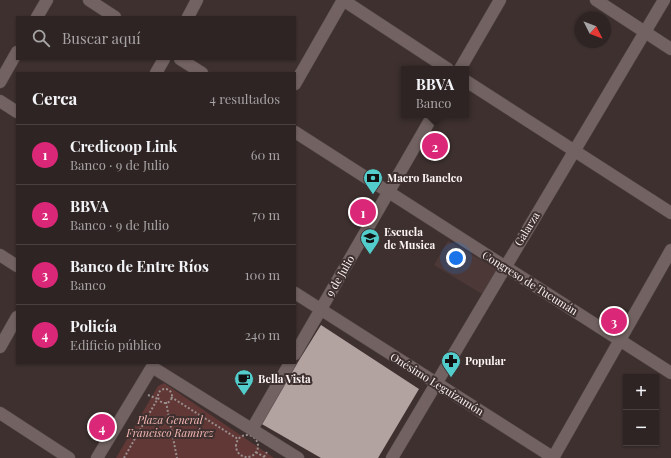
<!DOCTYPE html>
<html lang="es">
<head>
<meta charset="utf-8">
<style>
	:root { --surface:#2e2423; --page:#3a3030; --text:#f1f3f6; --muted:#a7a4a6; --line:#494141; --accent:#db2777 }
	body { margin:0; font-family:"Playfair Display",serif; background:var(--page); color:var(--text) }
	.controls { position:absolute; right:12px; bottom:12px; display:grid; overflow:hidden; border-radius:0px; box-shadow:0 1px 3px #0004 }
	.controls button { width:36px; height:36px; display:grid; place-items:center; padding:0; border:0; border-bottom:1px solid var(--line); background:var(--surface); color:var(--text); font:20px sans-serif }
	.compass { position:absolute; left:575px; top:12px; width:36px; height:36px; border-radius:50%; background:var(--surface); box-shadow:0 1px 3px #0004; rotate:132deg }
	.you { position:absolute; left:456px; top:258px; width:14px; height:14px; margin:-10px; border:3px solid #fff; border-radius:50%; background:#1a73e8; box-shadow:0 0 0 6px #1a73e833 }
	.badge { display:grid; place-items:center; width:26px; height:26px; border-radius:50%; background:var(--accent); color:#fff; font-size:13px; font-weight:700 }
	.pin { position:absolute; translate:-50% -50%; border:2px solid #fff; box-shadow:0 1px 4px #0006 }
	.popup { position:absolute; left:401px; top:66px; width:68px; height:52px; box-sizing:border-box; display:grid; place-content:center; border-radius:0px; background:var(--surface); filter:drop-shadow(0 1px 3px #0005); font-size:13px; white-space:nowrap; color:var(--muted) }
	.popup b { font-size:15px; color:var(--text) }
	.popup::after { content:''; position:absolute; left:50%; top:100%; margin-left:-8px; border:8px solid transparent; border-top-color:var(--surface) }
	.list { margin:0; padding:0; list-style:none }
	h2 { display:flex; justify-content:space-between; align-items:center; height:52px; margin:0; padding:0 16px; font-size:17px }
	h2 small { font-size:13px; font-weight:400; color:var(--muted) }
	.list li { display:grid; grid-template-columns:26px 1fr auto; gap:12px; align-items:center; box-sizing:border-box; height:60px; padding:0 16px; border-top:1px solid var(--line) }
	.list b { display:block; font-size:15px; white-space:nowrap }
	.list p { margin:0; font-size:13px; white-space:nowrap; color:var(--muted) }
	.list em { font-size:13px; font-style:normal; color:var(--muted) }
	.icon { flex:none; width:22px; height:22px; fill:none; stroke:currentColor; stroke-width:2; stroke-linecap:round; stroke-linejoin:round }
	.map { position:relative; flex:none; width:671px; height:458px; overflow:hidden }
	.search { position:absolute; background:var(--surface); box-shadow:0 1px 3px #0004; left:16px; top:16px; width:280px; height:44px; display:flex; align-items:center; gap:10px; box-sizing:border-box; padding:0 14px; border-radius:0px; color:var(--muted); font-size:15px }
	.panel { position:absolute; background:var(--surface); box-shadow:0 1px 3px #0004; left:16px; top:72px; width:280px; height:292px; border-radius:0px }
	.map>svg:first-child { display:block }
	.built { fill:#4c3836 }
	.green { fill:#613836 }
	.building { fill:#b2a2a0 }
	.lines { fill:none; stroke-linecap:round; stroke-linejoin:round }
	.minor-casing { stroke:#584c4c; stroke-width:13 }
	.path { stroke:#998e8d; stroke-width:2; stroke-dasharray:2 2; stroke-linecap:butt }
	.minor { stroke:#726362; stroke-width:12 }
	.labels { text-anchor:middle; stroke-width:4; stroke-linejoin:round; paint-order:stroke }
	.poi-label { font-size:11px; font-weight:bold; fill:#fbf2f2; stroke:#3d302f; text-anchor:start }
	.street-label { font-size:11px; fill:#fbf2f2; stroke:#3d302f }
	.park-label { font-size:11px; font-style:italic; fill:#f6b8b4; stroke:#3d302f }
</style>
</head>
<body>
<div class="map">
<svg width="671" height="458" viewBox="0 0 671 458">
	<rect width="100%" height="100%" fill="#3d302f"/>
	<path class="built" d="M448,241L497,269L482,294L434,265Z"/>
	<path class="green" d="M164,383L274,458H116L158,386Z"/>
	<path class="building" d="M321,325L419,389L378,458H321L260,423Z"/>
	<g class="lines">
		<defs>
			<path id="minor" d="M89,0L115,17
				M343,0L448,69
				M596,0L671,49
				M37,17L47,0
				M188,17L197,0
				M180,59L202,73
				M460,69L500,0
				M156,73L164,59
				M466,81L671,213
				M0,82L17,52
				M295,84L343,0
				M0,101L17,112
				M295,132L671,373
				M0,255L17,266
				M295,293L554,458
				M0,347L17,317
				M295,354L433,115
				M152,367L298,458
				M0,413L69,458
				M252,429L290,363
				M97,458L152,367
				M392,458L664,0
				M553,458L671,250"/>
		</defs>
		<use href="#minor" class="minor-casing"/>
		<path class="path" d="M158 396a7 7 0 1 1 14 0a7 7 0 1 1-14 0Z
			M148,395L158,399
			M171,397L238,439
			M166,402L177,458
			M236 446a11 11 0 1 1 22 0a11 11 0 1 1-22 0Z
			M256,452L264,457
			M264,457L267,452
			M124,458L157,400"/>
		<use href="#minor" class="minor"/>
	</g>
	<defs>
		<symbol id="bank-pin" viewBox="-11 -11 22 30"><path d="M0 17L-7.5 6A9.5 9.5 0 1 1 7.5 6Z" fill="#53cdcb" stroke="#3d302f"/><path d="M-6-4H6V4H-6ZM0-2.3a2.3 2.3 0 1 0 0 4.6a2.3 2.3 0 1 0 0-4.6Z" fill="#111"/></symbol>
		<symbol id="school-pin" viewBox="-11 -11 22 30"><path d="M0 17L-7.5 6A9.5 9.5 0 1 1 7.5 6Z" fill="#53cdcb" stroke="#3d302f"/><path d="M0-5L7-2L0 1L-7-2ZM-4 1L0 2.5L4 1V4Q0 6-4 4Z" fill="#111"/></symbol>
		<symbol id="pharmacy-pin" viewBox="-11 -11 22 30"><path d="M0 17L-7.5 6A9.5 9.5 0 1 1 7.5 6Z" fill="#53cdcb" stroke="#3d302f"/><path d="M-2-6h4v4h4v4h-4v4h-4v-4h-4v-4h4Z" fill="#111"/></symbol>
		<symbol id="cafe-pin" viewBox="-11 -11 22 30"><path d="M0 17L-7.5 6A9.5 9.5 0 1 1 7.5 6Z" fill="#53cdcb" stroke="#3d302f"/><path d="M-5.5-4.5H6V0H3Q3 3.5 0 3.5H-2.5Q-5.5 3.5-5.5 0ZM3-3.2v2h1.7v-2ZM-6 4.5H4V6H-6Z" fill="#111"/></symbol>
	</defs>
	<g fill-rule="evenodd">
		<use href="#bank-pin" x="362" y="167" width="22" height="30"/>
		<use href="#school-pin" x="359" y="227" width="22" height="30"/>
		<use href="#pharmacy-pin" x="440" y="350" width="22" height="30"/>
		<use href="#cafe-pin" x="233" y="368" width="22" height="30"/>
	</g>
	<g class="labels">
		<g class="poi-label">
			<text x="387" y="182">Macro Banelco</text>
			<text x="384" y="236">Escuela<tspan x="384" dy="13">de Musica</tspan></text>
			<text x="465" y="365">Popular</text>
			<text x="258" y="383">Bella Vista</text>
		</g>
		<g class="street-label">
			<text transform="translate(527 229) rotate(-59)" y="4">Galarza</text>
			<text transform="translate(340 276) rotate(-60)" y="4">9 de Julio</text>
			<text transform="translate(530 283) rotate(32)" y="4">Congreso de Tucumán</text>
			<text transform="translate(437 384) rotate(32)" y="4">Onésimo Leguizamón</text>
		</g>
		<g class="park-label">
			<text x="170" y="424">Plaza General<tspan x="170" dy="13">Francisco Ramírez</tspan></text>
		</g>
	</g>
</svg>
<div class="controls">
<button>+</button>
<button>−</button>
</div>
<svg class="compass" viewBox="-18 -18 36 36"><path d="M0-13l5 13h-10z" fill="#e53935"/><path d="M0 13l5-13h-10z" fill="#a7a4a6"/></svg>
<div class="you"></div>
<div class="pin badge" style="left:363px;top:212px">1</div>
<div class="pin badge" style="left:435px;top:146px">2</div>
<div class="popup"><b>BBVA</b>Banco</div>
<div class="pin badge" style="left:614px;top:321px">3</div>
<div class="pin badge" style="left:102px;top:427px">4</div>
<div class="search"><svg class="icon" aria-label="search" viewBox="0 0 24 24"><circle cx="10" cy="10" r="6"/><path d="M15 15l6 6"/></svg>Buscar aquí</div>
<section class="panel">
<h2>Cerca<small>4 resultados</small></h2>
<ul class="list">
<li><span class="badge">1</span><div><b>Credicoop Link</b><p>Banco · 9 de Julio</p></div><em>60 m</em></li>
<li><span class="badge">2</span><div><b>BBVA</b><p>Banco · 9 de Julio</p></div><em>70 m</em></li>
<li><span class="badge">3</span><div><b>Banco de Entre Ríos</b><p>Banco</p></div><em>100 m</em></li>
<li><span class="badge">4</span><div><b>Policía</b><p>Edificio público</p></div><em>240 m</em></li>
</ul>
</section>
</div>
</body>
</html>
